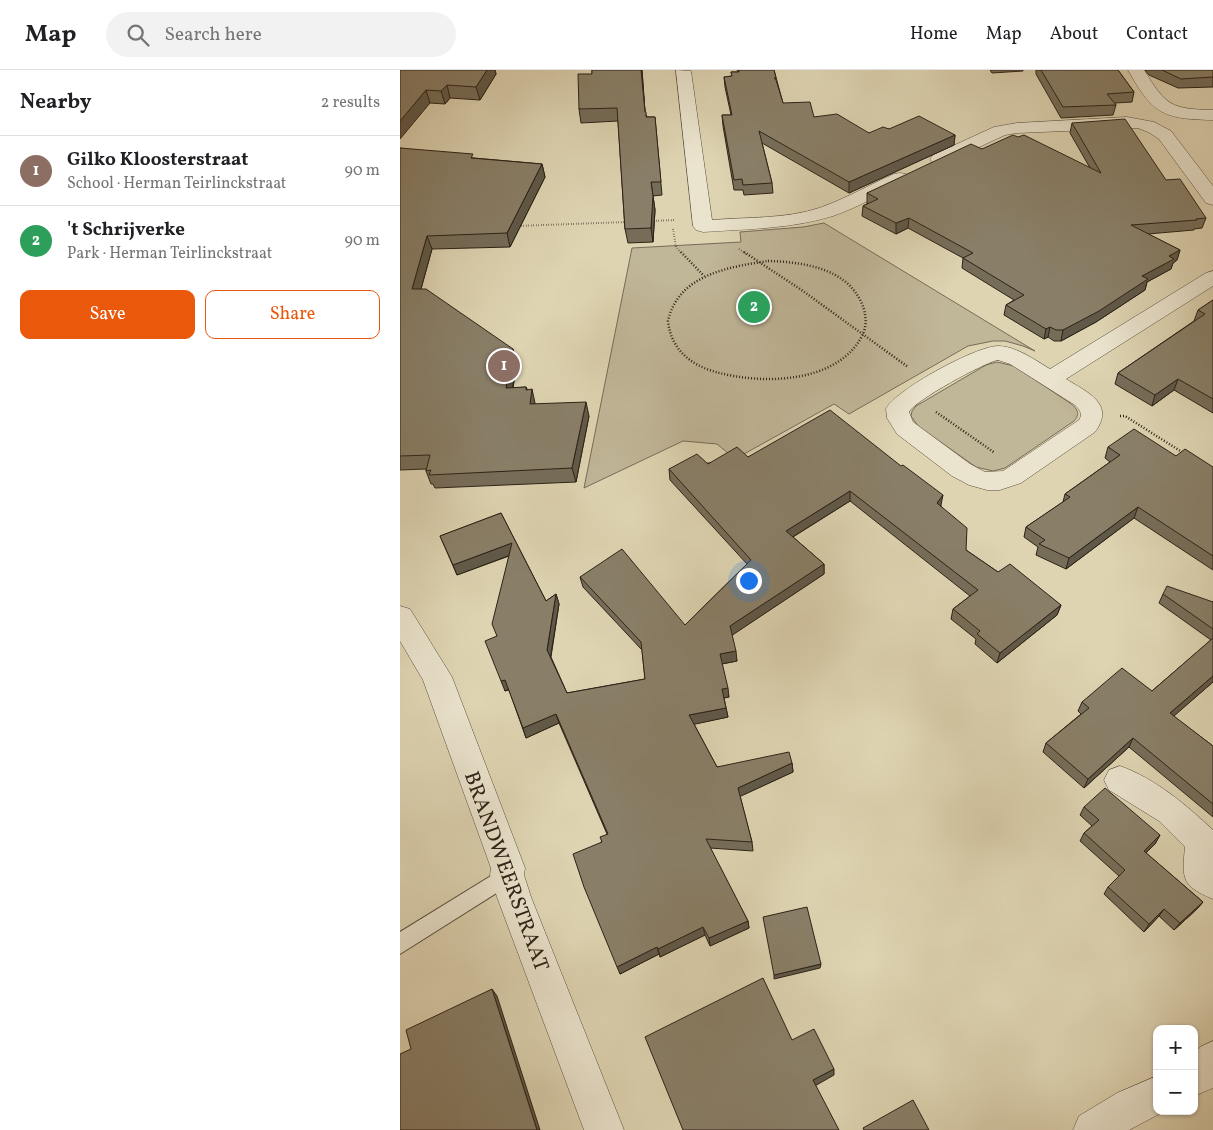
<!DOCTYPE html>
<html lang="en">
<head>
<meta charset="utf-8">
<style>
	:root { --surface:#fff; --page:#f2f2f2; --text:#202124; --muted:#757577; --line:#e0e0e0; --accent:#ea580c }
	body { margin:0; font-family:Vollkorn,serif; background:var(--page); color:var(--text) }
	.controls { position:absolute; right:15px; bottom:15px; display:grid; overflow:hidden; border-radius:10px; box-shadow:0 1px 4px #0004 }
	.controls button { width:45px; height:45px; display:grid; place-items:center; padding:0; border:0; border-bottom:1px solid var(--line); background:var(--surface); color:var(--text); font:25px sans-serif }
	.you { position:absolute; left:348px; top:510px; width:18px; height:18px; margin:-12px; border:4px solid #fff; border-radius:50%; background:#1a73e8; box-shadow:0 0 0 8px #1a73e833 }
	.badge { display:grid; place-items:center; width:32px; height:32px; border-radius:50%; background:var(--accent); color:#fff; font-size:16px; font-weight:700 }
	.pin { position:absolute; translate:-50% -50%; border:2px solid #fff; box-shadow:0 1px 5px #0006 }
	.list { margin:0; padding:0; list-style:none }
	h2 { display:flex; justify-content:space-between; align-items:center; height:65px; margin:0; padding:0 20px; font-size:21px }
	h2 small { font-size:16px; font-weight:400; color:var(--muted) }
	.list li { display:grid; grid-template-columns:32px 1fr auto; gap:15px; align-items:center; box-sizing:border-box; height:70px; padding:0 20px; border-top:1px solid var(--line) }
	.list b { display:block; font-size:19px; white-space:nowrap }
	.list p { margin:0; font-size:16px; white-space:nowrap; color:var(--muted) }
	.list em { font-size:16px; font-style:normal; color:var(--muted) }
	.actions { display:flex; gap:10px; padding:15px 20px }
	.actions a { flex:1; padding:11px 0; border:1px solid var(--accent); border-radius:10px; text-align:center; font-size:18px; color:var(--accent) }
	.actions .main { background:var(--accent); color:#fff }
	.icon { flex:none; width:28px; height:28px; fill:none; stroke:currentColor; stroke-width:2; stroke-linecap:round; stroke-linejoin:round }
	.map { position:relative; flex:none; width:813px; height:1060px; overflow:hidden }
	header { display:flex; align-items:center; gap:30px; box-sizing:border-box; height:70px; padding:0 25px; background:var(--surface); border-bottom:1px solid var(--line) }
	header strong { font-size:24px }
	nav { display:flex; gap:28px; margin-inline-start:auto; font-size:18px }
	.search { width:350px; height:45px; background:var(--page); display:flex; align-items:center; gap:12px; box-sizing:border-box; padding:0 18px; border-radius:28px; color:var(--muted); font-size:19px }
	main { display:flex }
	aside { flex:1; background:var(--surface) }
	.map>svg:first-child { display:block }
	.green { fill:#c0b698; stroke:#766c58 }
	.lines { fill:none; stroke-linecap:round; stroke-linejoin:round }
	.service-casing { stroke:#584e3e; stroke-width:2 }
	.minor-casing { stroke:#584e3e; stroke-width:1 }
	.path-far1 { stroke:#2c2217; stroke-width:2; stroke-dasharray:0.5 2; stroke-linecap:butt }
	.path { stroke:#2c2217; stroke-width:2.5; stroke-dasharray:1 2; stroke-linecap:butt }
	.service { fill:#eae3cd; fill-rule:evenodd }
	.minor { fill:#eae3cd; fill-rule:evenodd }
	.wall { fill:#766d59; stroke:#2c2217 }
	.shaded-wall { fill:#605949; stroke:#2c2217 }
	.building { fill:#897f68; stroke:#2c2217 }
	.labels { text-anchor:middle; stroke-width:4.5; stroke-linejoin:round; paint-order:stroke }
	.near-street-label { font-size:21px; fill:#2c2217; stroke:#eae3cd }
</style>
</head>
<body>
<header>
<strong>Map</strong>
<div class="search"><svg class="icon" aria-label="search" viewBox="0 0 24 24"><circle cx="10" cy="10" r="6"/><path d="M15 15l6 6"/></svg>Search here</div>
<nav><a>Home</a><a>Map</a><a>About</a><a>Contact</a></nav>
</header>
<main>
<aside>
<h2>Nearby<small>2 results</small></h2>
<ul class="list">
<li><span class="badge" style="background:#8d6e63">1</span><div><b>Gilko Kloosterstraat</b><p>School · Herman Teirlinckstraat</p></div><em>90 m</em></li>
<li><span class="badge" style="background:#2e9e5b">2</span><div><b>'t Schrijverke</b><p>Park · Herman Teirlinckstraat</p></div><em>90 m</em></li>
</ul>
<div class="actions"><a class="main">Save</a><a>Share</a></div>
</aside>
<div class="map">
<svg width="813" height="1060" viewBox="0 0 813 1060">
	<rect width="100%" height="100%" fill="#ded4b2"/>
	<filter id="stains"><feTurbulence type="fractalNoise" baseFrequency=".004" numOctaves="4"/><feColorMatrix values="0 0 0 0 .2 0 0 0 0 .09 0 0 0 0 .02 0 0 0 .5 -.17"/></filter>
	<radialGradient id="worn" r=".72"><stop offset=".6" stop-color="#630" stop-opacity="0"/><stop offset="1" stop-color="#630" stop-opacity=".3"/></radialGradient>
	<path class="green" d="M424,153L635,281L623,276L605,271H593L568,276L449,344L434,334L335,389L317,374L283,371L184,418L232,178L341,172L340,162L403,157Z
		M597,292L614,296L670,333C677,338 681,344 674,351L605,398L593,401L576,397L518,356L511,346L512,341L516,336L586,295Z"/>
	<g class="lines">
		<defs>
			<path id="service" d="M107,796L114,798L117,805L114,812L0,884V862Z"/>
			<path id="minor" d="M276,0L291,1L312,150C347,147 386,149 419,138C445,129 469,115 494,104L500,103L506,104L509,108L506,112C482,123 459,137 433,146C391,159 346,159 303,162L296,160L293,156Z
				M728,0H744C766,36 771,39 813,40V50C762,49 753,44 728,0Z
				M727,47L754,52L771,61L813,116V135L806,133L759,69L750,63L738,58L617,63L605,65L545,93L539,94L533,93L530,89L533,85L594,57L617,53Z
				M813,201V216L666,309C687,322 716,334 695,362L621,413L600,420H587L569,415L552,406L497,364L487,348L486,339C495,320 576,276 598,276C616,276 635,290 650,299L806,203ZM598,290L610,294L675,335C680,340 683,344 679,350L603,401L585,402L570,394L513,352L509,342C514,331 585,292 598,290Z
				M0,536L10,539L52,607L125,798L124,805L131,827L224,1060H184L97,827L90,805L91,798L23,610L0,571Z
				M720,696C756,709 785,734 813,760V829C781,816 782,808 785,777L759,751L709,720L704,710L709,700Z
				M813,971V1018L794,1026V983L800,977Z
				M757,1006V1041H765L729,1060H673L679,1046L717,1023Z"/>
		</defs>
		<use href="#service" class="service-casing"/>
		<use href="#minor" class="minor-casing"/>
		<path class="path-far1" d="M251,151L275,150
			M116,156L227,152
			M273,159L276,177L282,184
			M339,179L346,184"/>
		<path class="path" d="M281,182L304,206
			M344,182L403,221L508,297
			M368,191C403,192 447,198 462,234C466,243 467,255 463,264C439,314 362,315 316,302C290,295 271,279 268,251C278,205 328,197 368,191Z
			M536,342L595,383
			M720,346H725L785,384"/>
		<use href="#service" class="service"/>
		<use href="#minor" class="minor"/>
	</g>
	<path class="wall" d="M0,0H95L96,4L80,30L50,28L45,34L30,33Z
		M192,0H242L245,42L247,47H255L262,125L253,126L255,140L253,172L228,173L225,159L218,51L181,53L179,39L192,4Z
		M337,0H374L383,33L414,47L469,63L489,59L555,65L554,75L449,123L362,73L372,113L373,123L344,125L343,120H334L323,56L322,45H331L325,17L324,7L332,6L331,2H338Z
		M590,0H623V1L592,3Z
		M636,0H718L734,22L732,32L715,33L716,35L713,45L661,48L636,4Z
		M745,0H813V17L778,18L749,5Z
		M672,53L766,110L806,148L802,158L794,159V160L748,164L780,180L777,190L773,193L771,199L747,212L745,220L696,252L661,271H654L648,267L644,269L604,245L606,235L614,230L562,198L563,188L508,158L496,164L462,146L463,136L468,133H467V123L582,79L690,98L670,63Z
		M0,78L74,88L142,94L145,107L110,177L32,179L21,219L117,293L113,318L126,317L135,334L189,346L176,412L35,418L33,414H31L26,401V399L0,400Z
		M813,230V343L774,320L752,336L715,314L718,303L794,251L798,240Z
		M708,377L776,386L813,397V500L734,448L666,499L636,485L638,477L624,467L626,457L663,432L665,424L710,392L705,388Z
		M348,387L541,435V436L566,480L598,502L661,535L657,545L597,593L575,574L576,569L551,549L553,539L570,526L450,431L393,467L424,494V504L332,565L337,591L322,594L329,627L324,628L328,647L294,654L317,697L392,693L393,702L340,726L352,772L353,781L310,778L348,851L349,858L310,876L305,865L260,887L259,884L220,904L201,772L207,764L159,653L126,668L109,620L105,621L97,566L109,486L57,505L40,466L101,443L146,531L156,524L159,534L151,587L167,623L245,609L242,580L183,517L180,507L285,555L347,494L270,410L269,399Z
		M763,524L813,532V612L773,646L813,676V747L729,677L684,718L643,682L646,673L681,644L678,641L682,632L752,621L811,570L759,533Z
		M684,737L760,765L755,774L746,783L803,832L797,839L774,860L759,846L744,862L704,824L708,817L719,806L680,771L684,763L692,756L680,745Z"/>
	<path class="shaded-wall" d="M87,0H95L96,4L80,30L76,17Z
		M241,0H242L246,56L245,42Z
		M47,15L50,28L45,34L41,21Z
		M26,20L30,33L0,69V51Z
		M555,65L554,75L449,123V112Z
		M142,94L145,107L110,177L107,163Z
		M251,112L255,140L253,172L251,158Z
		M509,148L508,158L496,164V153Z
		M27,166L32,179L17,233L12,219Z
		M780,180L777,190L773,193L771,199L747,212L745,220L696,252L661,271L663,260L742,206L769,186Z
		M650,257L648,267L644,269L646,259Z
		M113,279L117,293L110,332L106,318Z
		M778,309L774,320L752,336L755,325Z
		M126,317L130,331L132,319L135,333L134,348L126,320Z
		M186,332L189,346L176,412L172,398Z
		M450,421V431L386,471V461Z
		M543,425L541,435L536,444L537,433Z
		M738,437L734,448L666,499L669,488Z
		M112,473L116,483L57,505L53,495Z
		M424,494V504L331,566L330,556Z
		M156,524L159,534L150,590L147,580Z
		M661,535L657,545L597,593L600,583Z
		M336,581L337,591L321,594L320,584Z
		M813,606V612L766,653L770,643Z
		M105,610L109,619L105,621L101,611Z
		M328,618L329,627L323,628L322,619Z
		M326,638L328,647L291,655L289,645Z
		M156,644L159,653L126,668L123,658Z
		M733,668L729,677L684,718L688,709Z
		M392,693L393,702L339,727L338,718Z
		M760,765L755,774L739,789L744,781Z
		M803,832L797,839L774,860L780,853Z
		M764,839L759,846L744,862L749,854Z
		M348,851L349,858L310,876L309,868Z
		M303,857L305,865L260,887L258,879Z
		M257,877L259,884L220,904L217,897Z
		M421,894L420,898L374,909V905Z
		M92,919L97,926L140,1060H137Z
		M434,999V1005L413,1017V1010Z"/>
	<path class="building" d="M0,0H87L76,17L47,15L41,21L26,20L0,51Z
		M192,0H241L245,42H246V47H255L261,112H251L253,126L251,158L225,159L217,38L179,39L178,4H192Z
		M339,0H374L376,8H374L376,10L383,33L410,32L414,47L437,44L469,63L483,57L489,59L519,46L555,65L449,112L359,61L372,113L343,115L342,109L334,110L322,45H332L324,7L332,6L331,2H339Z
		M641,0H718L734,22L707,24L716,35L663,37Z
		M762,0H813V7L781,9Z
		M725,49L766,110L780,109L806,148L796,149L797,150L731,155L780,180L769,186L774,189L742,206L748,209L699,241L663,260H656L650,257L646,259L606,235L624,225L563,188L573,183L509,148L496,153L463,136L478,129L467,123L571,74L582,79L613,65L618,67L624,65L701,103L672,53Z
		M0,78L73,84L71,88L142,94L107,163L27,166L12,219H26L113,279L106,318L126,317V320L132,319L130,334L186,332L172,398L29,405L31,400L26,401L30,385L0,386Z
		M813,230V329L778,309L755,325L718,303L805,244L798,240Z
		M430,340L501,396L503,395L543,425L537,433L567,458L566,480L598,502L610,494L661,535L600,583L577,564L580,561L553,539L578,520L450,421L386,461L424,494L330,556L336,581L320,584L328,618L322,619L326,638L289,645L317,697L389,682L392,693L338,718L352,772L306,769L348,851L309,868L303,857L258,879L257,877L217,897L184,817L173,784L202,772L200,767L208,764L156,644L123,658L105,610L101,611L85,571L97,566L92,554L112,473L53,495L40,466L101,443L146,531L156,524L147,580L167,623L245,609L241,572L180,507L222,479L285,555L351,490L269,399L297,384L308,394L337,377L348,387Z
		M734,359L776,386L785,379L813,397V486L738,437L669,488L639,474L645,470L626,457L670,427L665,424L720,385L708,377Z
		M767,516L813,532V559L763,524Z
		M813,568V606L770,643L813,676V734L733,668L688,709L646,673L689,638L682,632L722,598L752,621Z
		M705,718L760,765L744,781L803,832L780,853L764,839L749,854L708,817L725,800L684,763L699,750L684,737Z
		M407,837L421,894L374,905L363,847Z
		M363,908L392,970L414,959L434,999L413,1010L439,1060H283L245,967Z
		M92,919L137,1060H0V984L11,979L6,960Z
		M513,1030L529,1060H464L463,1058Z"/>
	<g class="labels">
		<g class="near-street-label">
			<text transform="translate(107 801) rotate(70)" y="7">BRANDWEERSTRAAT</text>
		</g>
	</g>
	<rect width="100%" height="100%" filter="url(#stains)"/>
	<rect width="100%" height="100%" fill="url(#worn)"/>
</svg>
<div class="controls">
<button>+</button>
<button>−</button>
</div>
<div class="you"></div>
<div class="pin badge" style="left:104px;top:296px;background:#8d6e63">1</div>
<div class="pin badge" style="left:354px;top:237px;background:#2e9e5b">2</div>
</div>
</main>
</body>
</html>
